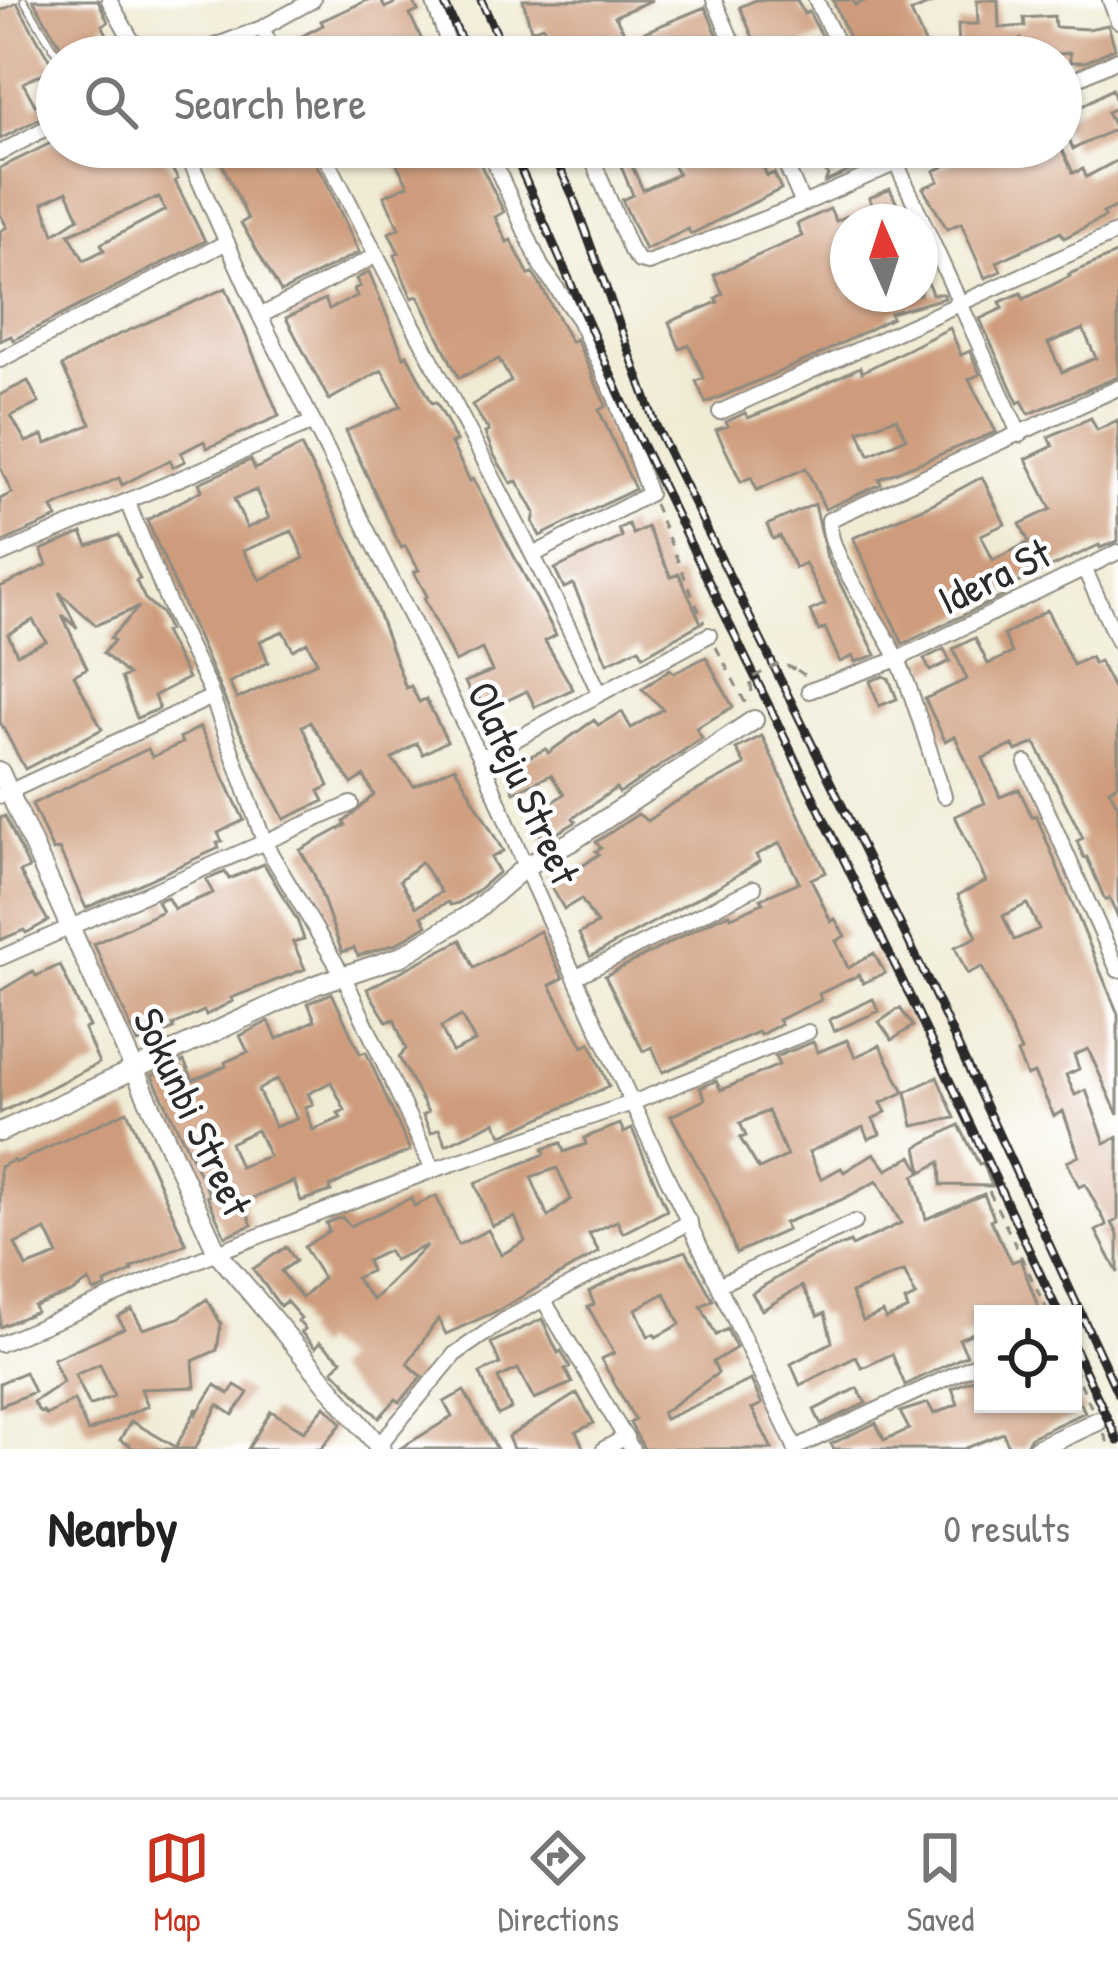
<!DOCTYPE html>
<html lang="en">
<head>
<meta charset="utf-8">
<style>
	:root { --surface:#fff; --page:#f2f2f2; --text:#222; --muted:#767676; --line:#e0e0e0; --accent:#c8321e }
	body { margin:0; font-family:"Patrick Hand",sans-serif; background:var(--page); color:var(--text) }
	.controls { position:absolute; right:36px; bottom:36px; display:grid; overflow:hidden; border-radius:0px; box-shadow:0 3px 9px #0004 }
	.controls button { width:108px; height:108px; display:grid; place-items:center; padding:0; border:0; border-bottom:3px solid var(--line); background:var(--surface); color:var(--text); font:60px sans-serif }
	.compass { position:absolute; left:830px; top:204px; width:108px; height:108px; border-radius:50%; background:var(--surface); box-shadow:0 3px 9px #0004; rotate:357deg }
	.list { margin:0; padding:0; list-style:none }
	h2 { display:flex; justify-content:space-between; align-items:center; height:156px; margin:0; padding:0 48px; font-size:51px }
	h2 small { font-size:39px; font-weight:400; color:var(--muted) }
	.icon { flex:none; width:66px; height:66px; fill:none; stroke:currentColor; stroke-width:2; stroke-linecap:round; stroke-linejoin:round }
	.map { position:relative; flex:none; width:1118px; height:1449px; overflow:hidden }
	.search { position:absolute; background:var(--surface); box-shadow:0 3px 9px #0004; left:36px; right:36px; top:36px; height:132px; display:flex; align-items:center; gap:30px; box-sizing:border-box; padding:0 42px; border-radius:66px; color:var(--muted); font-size:45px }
	.sheet { height:348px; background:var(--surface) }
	nav { display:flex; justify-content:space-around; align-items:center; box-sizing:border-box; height:168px; border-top:3px solid var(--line); background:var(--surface); font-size:33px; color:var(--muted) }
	nav a { display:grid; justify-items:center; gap:6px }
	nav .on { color:var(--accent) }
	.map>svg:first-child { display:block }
	.building { fill:#ce9c7c; fill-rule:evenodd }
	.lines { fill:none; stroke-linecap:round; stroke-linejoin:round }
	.lane-casing { stroke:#8e8b80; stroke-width:10 }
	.street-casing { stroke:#8e8b80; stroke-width:18 }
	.secondary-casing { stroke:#8e8b80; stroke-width:22 }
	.path { stroke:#8e8b80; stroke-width:3; stroke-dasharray:9 9; stroke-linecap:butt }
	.lane { stroke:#fff; stroke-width:6 }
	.street { stroke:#fff; stroke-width:14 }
	.secondary { stroke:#fff; stroke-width:18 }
	.rail-casing { stroke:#2b2b2b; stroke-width:9 }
	.rail { stroke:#fff; stroke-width:4.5; stroke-dasharray:14; stroke-linecap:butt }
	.path-bridge { stroke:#8e8b80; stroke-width:3; stroke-dasharray:9 9; stroke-linecap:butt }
	.labels { text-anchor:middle; stroke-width:9; stroke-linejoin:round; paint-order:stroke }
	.street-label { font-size:42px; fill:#2b2b2b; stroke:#fff }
</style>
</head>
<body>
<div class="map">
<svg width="1118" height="1449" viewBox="0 0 1118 1449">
	<rect width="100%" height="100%" fill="#fff"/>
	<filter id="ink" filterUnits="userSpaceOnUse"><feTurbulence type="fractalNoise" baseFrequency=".00833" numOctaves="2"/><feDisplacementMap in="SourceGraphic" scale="24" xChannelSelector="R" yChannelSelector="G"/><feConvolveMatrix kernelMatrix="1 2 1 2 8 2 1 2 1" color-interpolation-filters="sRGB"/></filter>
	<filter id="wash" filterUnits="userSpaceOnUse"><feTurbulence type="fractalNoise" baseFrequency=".004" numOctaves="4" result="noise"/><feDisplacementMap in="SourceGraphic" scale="48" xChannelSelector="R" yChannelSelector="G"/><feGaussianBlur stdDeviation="2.7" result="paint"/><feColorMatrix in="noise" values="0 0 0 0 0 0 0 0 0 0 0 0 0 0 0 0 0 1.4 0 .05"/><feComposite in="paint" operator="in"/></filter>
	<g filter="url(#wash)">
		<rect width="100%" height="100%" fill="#f0ebd4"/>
		<g id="blocks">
			<path class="building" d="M33,0H98L108,22L102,25L110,40L91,50L95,57H61L62,48Z
				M368,0H381L385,8L401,0H412L418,11L410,15L430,57H287L283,46L323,25L321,21Z
				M523,0H652L615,16L628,39L705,7L727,57H558L543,26L531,30Z
				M756,0H797L804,14L809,12L822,37L801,46L806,57H761L740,7Z
				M833,0H853L855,5L867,0H939L911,12L927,48L906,57H857Z
				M977,0H998L999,28L1025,26L1024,18L1054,16L1055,27L1088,29L1108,25L1115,48L1085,62H1070V53L1021,57V39L981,53L959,54L958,24H978Z
				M17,3L54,68L23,83L35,105L48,99L54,111L0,139V11Z
				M1112,89L1118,107L1107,112L1115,129L1073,149L1061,118Z
				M55,141L57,147H158L178,179L175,181L205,241L13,340L11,336L0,341V231L7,227L0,214V168ZM67,191L79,218L54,234L43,203ZM159,197L165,210L101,244L104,250L84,260L69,234Z
				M214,147H300L308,161L313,159L327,183L359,252L281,292L241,223L248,219Z
				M388,147H472L504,212L495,217L507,242L511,240L529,275L532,273L541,286L571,342L576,339L606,406L599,410L635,489L540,536L533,522L535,513L517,481L511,483L494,455L485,433L489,431L472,405L511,381L499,359L459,378L418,296L412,298L402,275L395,255L399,253L389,233L399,228L384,196L408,185Z
				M613,147H755L767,176L774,173L781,189L691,234L688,229L645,250L622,200L633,195ZM664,148L678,174L643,190L631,164Z
				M806,147H820L826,155L835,147H870L879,158L825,182L828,175Z
				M1004,147H1061L1073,173L1083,169L1086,177L1118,160V206L1103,213L1105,217L1064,238L1061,232L997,262L1001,271L985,278L961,223L947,229L923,188L939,181L934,171L958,160L956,157L977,148L981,156Z
				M890,189L905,222H848V236L844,238L848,246V294H920L922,266L932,294H944L945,298L890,313L892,318L814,357L706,403L696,381L704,378L689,345L680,349L669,322L718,302L716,298L723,294L714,275L802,236L797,224L830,209L836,221L872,204L869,198Z
				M1118,253V377L1029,414L1022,401L1018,403L980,319L1003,308L1000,302L1021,293L1024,299L1070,276L1069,274ZM1083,329L1096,358L1062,372L1048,343Z
				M369,272L404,357L407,355L432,403L436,402L446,420L456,441L451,443L470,481L473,479L556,635L545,641L573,689L535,707L527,691L485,711L477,694L472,697L465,682L492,671L482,649L455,662L424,598L427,596L414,572L419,570L405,546L401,548L346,431L401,406L382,370L329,400L286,318L325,299L329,309L357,296L354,289L360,286L356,279Z
				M226,288L279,416L207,448L204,441L181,453L185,461L173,467L170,460L122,485L119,478L81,495L52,508L57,518L0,543V499L12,493L0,467V395L28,381L39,403L11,416L26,442L43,435L46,444L91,424L62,366L107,340Z
				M950,328L961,355L970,351L980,374L969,379L996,432L879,479L881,484L825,509L806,468L757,490L751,477L741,482L716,430L728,426L726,422L745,413L748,418L771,409L860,367L862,372ZM896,418L906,438L869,455L859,431Z
				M1091,418L1097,430L1118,420V541L1100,548L1099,545L1032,576L1001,592L1003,596L903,644L853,538L932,504L982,477L1005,524L981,535L993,560L1029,542L1020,524L1051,509L1026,459L1053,446L1048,437Z
				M301,446L357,556L406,688L411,686L419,702L426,699L447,741L423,754L417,743L392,759L414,786L455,767L503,851L491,858L499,872L477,891L458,903L450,905L448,902L422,916L427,925L396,944L358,956L354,948L342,952L314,874L300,850L346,825L344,822L374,795L364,776L352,784L310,722L302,726L329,786L319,791L324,801L284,819L232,716L147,520L202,490L199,483L251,460L255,469ZM256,490L269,518L247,528L234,499ZM292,531L304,558L260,580L243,551ZM283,631L293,650L307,642L317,662L237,699L229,683L268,662L260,641ZM421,862L441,892L416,907L400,880Z
				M815,504L827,558L876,655L855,662L853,656L840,662L825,628L819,631L810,611L825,604L805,563L795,568L780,536L773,539L767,525Z
				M628,524L633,534L647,527L671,577L679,574L701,623L643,656L639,648L607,663L573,584L564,588L555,569L622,537L618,529Z
				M82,533L88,546L119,535L140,579L136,581L145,599L161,613L168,630L164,632L188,678L154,696L159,709L137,718L121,678L128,675L103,653L114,641L110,638L139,607L96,625L59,592L77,628L62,615L87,668L74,675L102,729L25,769L0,722V587L47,565L41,550ZM33,620L46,641L17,654L8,634Z
				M1047,610L1073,665L1090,657L1094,664L1099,661L1113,688L1118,686V784L1109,789L1118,806V918L1109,898L1105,900L1087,857L1084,858L1077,841L1083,838L1035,743L1016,751L1013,745L983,758L1000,797L1019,789L1032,817L1036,815L1118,1014V1115L1088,1049L1074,1055L1079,1069L1066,1075L1075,1095L1086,1090L1105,1143L1118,1137V1220L1112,1223L1118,1234V1273L1096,1231L1107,1225L1085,1184L1079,1187L1067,1162L1079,1156L1063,1111L1054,1116L1034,1073L1027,1076L1017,1053L1021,1051L982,967L967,974L955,947L977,937L958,895L986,881L955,816L985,803L955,736L945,741L925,699L967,679L953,649L975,638L988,664L1012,653L1004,635ZM1027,904L1039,929L1014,940L1003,916Z
				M944,649L950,661L930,671L924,659Z
				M706,657L733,707L696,728L702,738L626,789L619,793L616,788L573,818L576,822L545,840L529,819L564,794L551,775L514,792L503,769L546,749L548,753L594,720L598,725L622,712L631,728L663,709L642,689L670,669L674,673Z
				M884,676L889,679L897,699L879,706L870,681Z
				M200,727L244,820L218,833L222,841L217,843L219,848L86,908L59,849L53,851L32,804L148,749L152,757L182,743L180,738Z
				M762,736L826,872L811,879L831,922L835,919L845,936L836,941L848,968L874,953L885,973L863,983L859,975L819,994L821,1000L778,1020L781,1024L760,1035L758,1032L663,1072L652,1047L643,1051L605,976L718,918L730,914L731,917L763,903L761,899L799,882L780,843L756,855L760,861L721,885L590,957L579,934L597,924L581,899L564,909L548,880L560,874L564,879L577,870L599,854L596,851L601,848L596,842L638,814L648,821L670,805L745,765L736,749Z
				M5,816L29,868L20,872L48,921L26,933L24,930L0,940V818Z
				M264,864L297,920L304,939L293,942L305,969L231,998L233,1001L206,1015L204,1011L173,1025L174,1029L138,1043L94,944L162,911L157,901L167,897L174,909L213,893L206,880L210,878L225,872L229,879Z
				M540,931L563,978L550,985L583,1047L590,1043L609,1086L505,1134L502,1135L495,1122L446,1145L439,1129L431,1133L423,1115L428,1112L399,1057L406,1049L394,1019L387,1022L367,989L461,940L474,968ZM461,1016L475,1041L452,1052L441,1027Z
				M60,965L89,1027L84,1029L99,1063L0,1113V991L33,971L36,976Z
				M332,993L360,1054L366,1052L410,1151L358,1172L330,1187L331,1191L301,1201L294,1181L243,1202L252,1225L225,1236L207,1196L210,1195L152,1076L184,1061L193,1080L226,1066L225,1062L248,1052L240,1036L269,1021L277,1039L315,1020L308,1003ZM277,1079L297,1119L275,1127L258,1090ZM331,1082L345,1110L338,1113L341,1118L313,1130L305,1107L313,1104L308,1094ZM257,1130L269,1156L240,1167L230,1143Z
				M873,999L879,1011L834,1031L829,1020Z
				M900,1008L913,1026L892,1040L879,1022Z
				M847,1040L855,1057L880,1045L904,1092L881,1103L886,1112L873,1119L880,1134L868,1139L863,1127L809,1152L821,1179L841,1168L844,1172L874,1153L887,1170L912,1156L921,1172L914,1176L926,1219L984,1194L994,1218L990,1220L1012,1262L1020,1259L1041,1314H983V1329L959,1339L967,1355L905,1385L892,1354L862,1368L856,1357L800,1385L791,1364L832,1342L825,1313L818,1316L802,1286L762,1310L752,1293L810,1258L850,1242L852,1246L901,1223L877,1181L841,1200L784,1223L787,1230L736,1253L718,1203L671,1116L702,1101L705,1098L700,1088L716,1081L721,1090L779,1065L775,1057L813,1042L818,1052ZM768,1111L787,1156L759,1169L740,1138L746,1136L740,1123ZM904,1271L916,1296L905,1301L908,1309L886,1319L883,1312L863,1321L851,1293Z
				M937,1077L955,1118L913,1126L906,1092Z
				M127,1111L186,1244L131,1268L132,1271L105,1283L106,1287L94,1292L89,1281L71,1293L34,1306L36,1312L0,1327V1167L14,1160L15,1163ZM46,1230L58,1255L26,1267L15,1244Z
				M620,1124L624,1133L632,1129L667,1210L623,1233L617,1221L589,1234L599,1252L499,1310L446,1334L438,1319L407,1364L422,1376L400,1402L396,1399L379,1418L333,1370L342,1360L320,1342L315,1348L301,1332L305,1329L298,1321L301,1318L286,1301L280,1306L253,1269L286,1247L296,1261L281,1271L302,1298L323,1278L304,1247L329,1231L326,1223L342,1217L350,1226L411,1198L414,1206L436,1196L458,1245L488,1230L501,1255L525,1241L515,1217L492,1226L475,1183L545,1154L543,1149L561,1143L564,1152L586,1144L584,1138ZM557,1168L571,1199L548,1217L531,1177ZM427,1245L373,1300L355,1278L371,1271L367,1261L388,1251L394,1260Z
				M959,1125L979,1164L983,1163L992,1186L941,1185L940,1162L922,1172L917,1147Z
				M686,1251L713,1300L701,1306L716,1335L727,1329L736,1348L713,1362L718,1373L662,1413L665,1419L751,1380L762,1404L752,1409L772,1449H644L630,1423L635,1420L601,1359L614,1353L588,1307L594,1304L589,1292L631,1270ZM665,1293L680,1324L656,1337L654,1334L648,1336L636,1309Z
				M207,1299L221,1324L217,1350L193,1361L195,1387L141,1389L148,1406L88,1432L74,1400L46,1415L43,1411L40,1413L33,1402L63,1382L53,1359L124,1328L118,1317L132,1309L143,1329L179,1318ZM100,1364L114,1396L90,1406L75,1375Z
				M542,1319L558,1353L561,1351L570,1367L565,1369L572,1383L534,1399L518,1369L498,1378L511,1409L498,1415L480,1373L500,1364L491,1343Z
				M25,1372L34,1392L0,1406V1383Z
				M974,1379L983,1404H1081L1085,1412L1031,1437L1024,1449H1010L1003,1433L964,1449H834L831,1444L876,1423L884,1440L909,1429L900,1412L928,1403L934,1414L958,1404L952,1388Z
				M215,1385L229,1394L235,1385L248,1393L233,1415L218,1405L195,1449H135L120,1440L131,1421L176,1447L197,1408V1413Z
				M857,1388L866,1403L821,1424L814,1410Z
				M464,1391L497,1449H399L452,1417L444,1402Z
				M577,1393L594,1423L576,1432L584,1449H513L508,1437Z
				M325,1406L342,1423L321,1449H248L271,1411L304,1431Z"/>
		</g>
	</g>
	<g filter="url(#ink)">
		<use href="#blocks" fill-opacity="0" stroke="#8e8b80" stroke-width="3"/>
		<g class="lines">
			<defs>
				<path id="lane" d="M24,0L56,52"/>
				<path id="street" d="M109,0L141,57
					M433,0L453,57
					M714,0L739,57
					M816,0L844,57
					M1110,0L1118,21
					M262,28L276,57
					M186,57L262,28L313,0
					M1061,86L1118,59
					M184,147L260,316L481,758L525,867L632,1103L796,1449
					M321,147C413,330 514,508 600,694
					M487,147L541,266L579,320L615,397L649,494L535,554
					M587,147L631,251L639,261L648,263L803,204L933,147
					M778,147L803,204
					M889,147L1020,435
					M0,153L57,122
					M260,316L377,255
					M0,360L227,242
					M720,412L1118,232
					M128,504L173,614L209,688L265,844L344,977L433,1170
					M0,555L313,422
					M1084,568L1118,642
					M809,691L898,659L1118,552
					M481,758L709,635
					M1026,763L1118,970
					M0,796L212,697
					M944,796C929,751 917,705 899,662C883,623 829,561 829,520L1118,388
					M0,958L351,804
					M575,977L754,888
					M720,1284L855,1222
					M543,1299L632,1449
					M0,1344L217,1252L433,1170L632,1103L808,1032
					M379,1445L455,1354L506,1319L690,1222
					M795,1448L979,1363
					M604,1449L626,1437"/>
				<path id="secondary" d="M0,772L217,1252L381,1449
					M0,1132L315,985L402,956L472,913L525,867L574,840L754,720
					M1037,1449L1098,1421"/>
			</defs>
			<use href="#lane" class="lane-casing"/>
			<use href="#street" class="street-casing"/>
			<use href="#secondary" class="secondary-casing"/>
			<path class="path" d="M654,504L704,623
				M716,647L748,708
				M797,670L806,676
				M989,1191L1049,1314
				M1073,1366L1092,1409
				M1104,1434L1111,1449"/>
			<use href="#lane" class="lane"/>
			<use href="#street" class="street"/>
			<use href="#secondary" class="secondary"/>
			<defs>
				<path id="rail" d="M443,0L469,57
					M481,0L507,57
					M511,147L636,432L908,992L1059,1314
					M550,147L572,194L656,426L930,985L1118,1394
					M1073,1345L1118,1441"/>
			</defs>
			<use href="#rail" class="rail-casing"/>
			<use href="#rail" class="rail"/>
			<path class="path-bridge" d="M752,692L750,679L780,663L797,670"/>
		</g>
	</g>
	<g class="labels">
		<g class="street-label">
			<text transform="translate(994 576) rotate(-26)" y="15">Idera St</text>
			<text transform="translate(524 783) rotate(66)" y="15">Olateju Street</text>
			<text transform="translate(193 1112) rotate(65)" y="15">Sokunbi Street</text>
		</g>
	</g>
</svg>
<div class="controls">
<button><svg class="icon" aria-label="locate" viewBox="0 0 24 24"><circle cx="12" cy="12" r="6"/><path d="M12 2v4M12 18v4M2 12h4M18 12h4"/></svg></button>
</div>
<svg class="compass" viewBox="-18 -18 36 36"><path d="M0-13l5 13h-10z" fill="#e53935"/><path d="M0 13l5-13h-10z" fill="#767676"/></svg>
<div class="search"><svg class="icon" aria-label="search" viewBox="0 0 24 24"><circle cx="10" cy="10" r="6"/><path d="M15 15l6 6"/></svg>Search here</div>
</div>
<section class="sheet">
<h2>Nearby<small>0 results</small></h2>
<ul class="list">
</ul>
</section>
<nav>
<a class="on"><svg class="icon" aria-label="map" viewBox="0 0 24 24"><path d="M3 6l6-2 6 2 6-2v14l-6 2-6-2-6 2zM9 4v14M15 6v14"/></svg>Map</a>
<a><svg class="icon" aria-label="directions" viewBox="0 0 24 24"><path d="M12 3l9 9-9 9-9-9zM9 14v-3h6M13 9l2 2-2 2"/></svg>Directions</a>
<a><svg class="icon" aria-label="saved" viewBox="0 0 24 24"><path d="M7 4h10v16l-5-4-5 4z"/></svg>Saved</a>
</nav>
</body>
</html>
